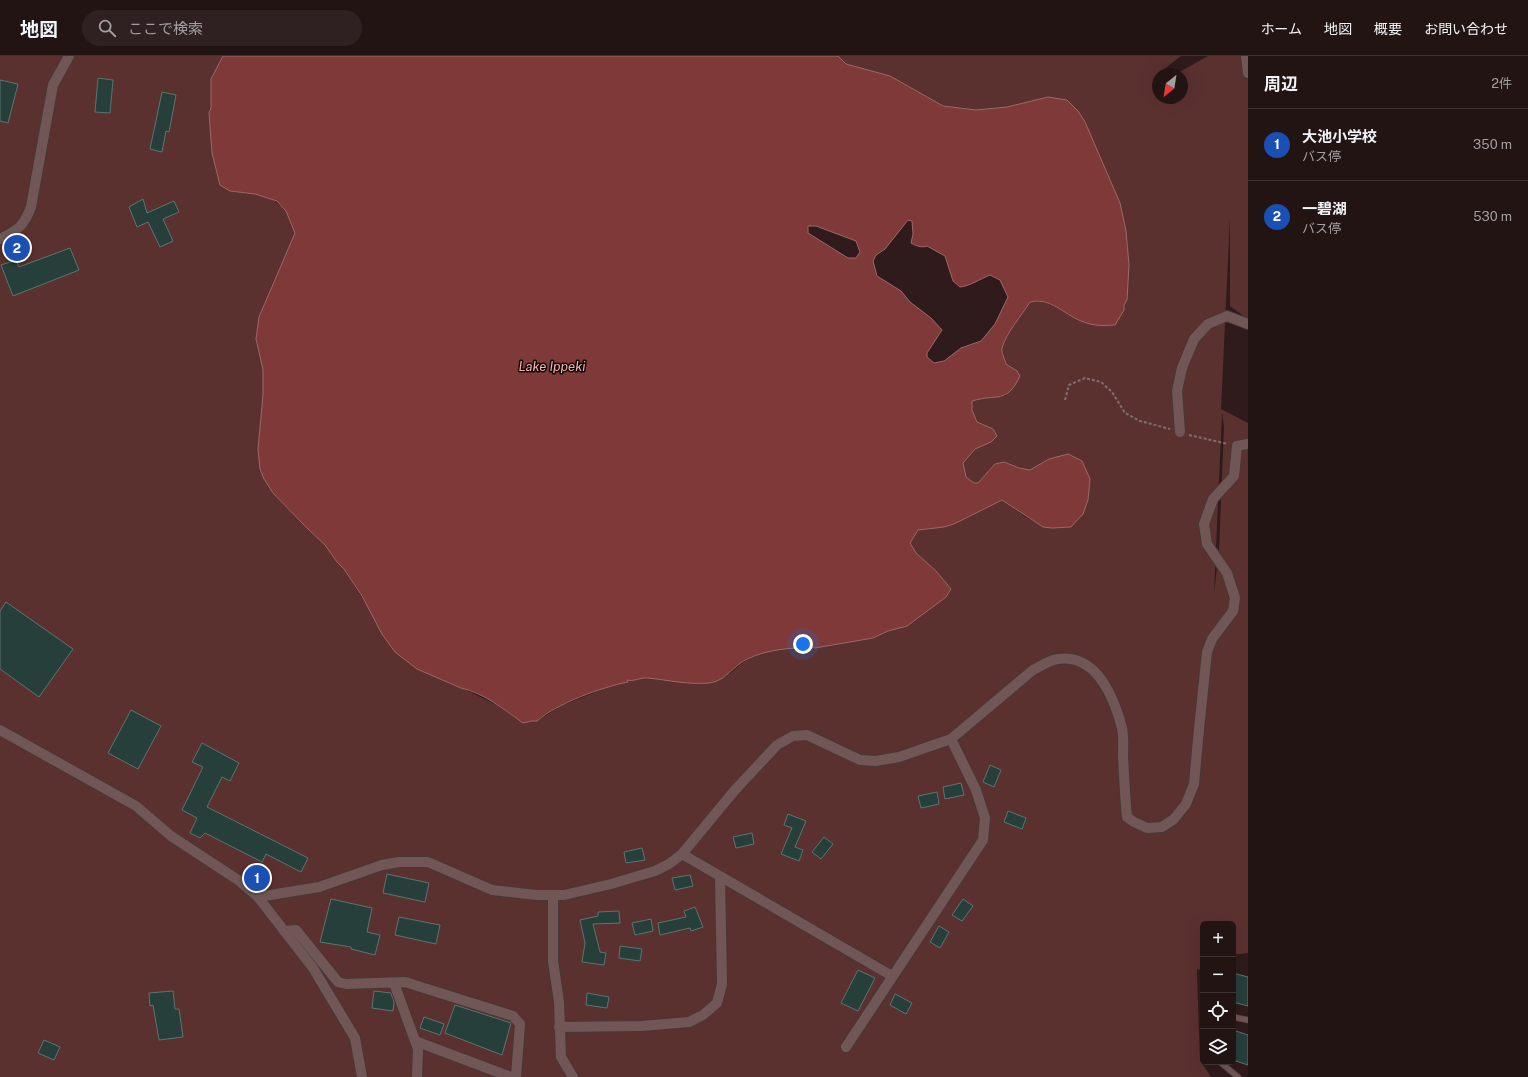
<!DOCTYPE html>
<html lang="ja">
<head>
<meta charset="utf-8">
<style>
	:root { --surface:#231414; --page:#2f2122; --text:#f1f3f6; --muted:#a39ea0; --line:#403334; --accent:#5acebd }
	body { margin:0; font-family:"Public Sans","Noto Sans JP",sans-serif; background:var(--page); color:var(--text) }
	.controls { position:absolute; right:12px; bottom:12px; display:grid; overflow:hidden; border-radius:6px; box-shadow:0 4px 16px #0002 }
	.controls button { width:36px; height:36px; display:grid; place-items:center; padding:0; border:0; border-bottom:1px solid var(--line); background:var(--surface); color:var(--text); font:20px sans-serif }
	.compass { position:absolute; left:1152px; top:12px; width:36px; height:36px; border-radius:50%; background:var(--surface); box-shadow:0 4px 16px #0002; rotate:210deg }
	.you { position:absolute; left:803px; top:588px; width:14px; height:14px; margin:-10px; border:3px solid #fff; border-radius:50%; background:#1a73e8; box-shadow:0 0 0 6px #1a73e833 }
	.badge { display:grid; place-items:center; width:26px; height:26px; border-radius:50%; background:var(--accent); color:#fff; font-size:13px; font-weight:700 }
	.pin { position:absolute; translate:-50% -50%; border:2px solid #fff; box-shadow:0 1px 4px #0006 }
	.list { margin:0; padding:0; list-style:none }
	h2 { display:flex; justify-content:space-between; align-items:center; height:52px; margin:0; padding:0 16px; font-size:17px }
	h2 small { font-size:13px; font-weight:400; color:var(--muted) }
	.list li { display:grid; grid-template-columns:26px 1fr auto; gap:12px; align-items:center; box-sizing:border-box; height:72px; padding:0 16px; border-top:1px solid var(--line) }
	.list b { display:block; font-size:15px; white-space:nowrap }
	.list p { margin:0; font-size:13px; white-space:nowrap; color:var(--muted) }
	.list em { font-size:13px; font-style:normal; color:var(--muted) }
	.icon { flex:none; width:22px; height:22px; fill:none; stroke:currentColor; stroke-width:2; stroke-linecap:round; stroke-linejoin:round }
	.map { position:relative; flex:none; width:1248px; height:1021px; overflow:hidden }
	header { display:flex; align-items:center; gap:24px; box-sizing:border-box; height:56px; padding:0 20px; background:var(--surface); border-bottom:1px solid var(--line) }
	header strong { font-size:19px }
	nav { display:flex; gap:22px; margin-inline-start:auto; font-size:14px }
	.search { width:280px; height:36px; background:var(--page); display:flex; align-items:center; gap:10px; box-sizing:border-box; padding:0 14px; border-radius:22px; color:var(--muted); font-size:15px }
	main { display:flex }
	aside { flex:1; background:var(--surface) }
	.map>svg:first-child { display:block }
	.green { fill:#5b3130; fill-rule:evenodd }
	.water { fill:#7f3939; stroke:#9d6868; fill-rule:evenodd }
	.building { fill:#263f3b; stroke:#5a7571 }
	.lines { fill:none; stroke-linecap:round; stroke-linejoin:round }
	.service-casing { stroke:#483738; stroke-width:7 }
	.minor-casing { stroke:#483738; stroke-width:12 }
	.tertiary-casing { stroke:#483738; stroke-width:12 }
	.path { stroke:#806e6e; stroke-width:2; stroke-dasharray:3 2; stroke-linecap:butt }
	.service { stroke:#705756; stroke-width:5.5 }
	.minor { stroke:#705756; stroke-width:10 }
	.tertiary { stroke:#705756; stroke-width:10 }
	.labels { text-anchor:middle; stroke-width:3; stroke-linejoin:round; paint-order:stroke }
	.water-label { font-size:13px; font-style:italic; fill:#f3b2af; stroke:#110808 }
</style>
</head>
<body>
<header>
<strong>地図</strong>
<div class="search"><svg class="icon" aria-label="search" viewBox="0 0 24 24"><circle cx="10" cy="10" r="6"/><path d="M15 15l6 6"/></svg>ここで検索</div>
<nav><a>ホーム</a><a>地図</a><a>概要</a><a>お問い合わせ</a></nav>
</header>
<main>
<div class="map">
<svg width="1248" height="1021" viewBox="0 0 1248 1021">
	<rect width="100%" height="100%" fill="#2f1b1b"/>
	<path class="green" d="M0,0H223L211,23V52L230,135C248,137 272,138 285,153C290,159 292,169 295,177L259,261L256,284L263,314V339L259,386L273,437L307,472L325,489L337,506L344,513L371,556L456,629L499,650L523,667L532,665H537L561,650L615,628L627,626L626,624C634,626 640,621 647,621C673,624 694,629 720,623C729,621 737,610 745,605C764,592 791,592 813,591L815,592L873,582L915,563L946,541L951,533L936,515L916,497L910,487L918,474L944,471L954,468L1002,444C1017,454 1033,469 1052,472L1049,403L1030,414L1019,412L1004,406L995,408L978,427H974L966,421L963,407L975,393L991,386L993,373L977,366L972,354V345L985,342L1006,340L1017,315L1006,308C1005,303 1001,297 1002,292C1006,277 1022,259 1030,246C1049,242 1065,256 1081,265L1124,254V249L1127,244L1120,147L1068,44L1048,41L1007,51L976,54L943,50L890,20L846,8L838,0H1181L1155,20L1156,29L1158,28V42H1182V18H1176L1208,0H1248V263L1230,250V161L1221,353L1248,367V897L1233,899V868H1203V915L1197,913V918L1200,1004L1211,1021H0ZM1222,356L1224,371L1219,494L1214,537Z"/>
	<path class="water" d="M223,0H838L846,8L890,20L943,50L976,54L1007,51L1048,41L1067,44L1078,55L1085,66L1120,147L1126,175L1129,209L1127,244L1124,249V254L1115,269C1103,270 1093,270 1081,265C1063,258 1051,241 1030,246C1022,259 1006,277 1002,292C1001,297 1005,303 1006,308L1017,315L1020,320C1006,349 998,337 972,345V354L977,366L993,373L997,380L991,386L975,393L963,407L966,421L974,427H978L995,408L1004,406L1019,412L1030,414L1049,403L1068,398L1082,405L1090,423L1088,444L1083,458L1071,471L1052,472L1043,471L1002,444L954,468L944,471L918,474L910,487L916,497L936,515L951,533L946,541L907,570L888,575L873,582L815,592L813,591C791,592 768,593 747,603C733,610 726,625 709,627C690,629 667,624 648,622C641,621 634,626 627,624L628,626C602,631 556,648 537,665H532L523,667C505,654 484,637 461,632L417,613L395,596L382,578L362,540L344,513L337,506L325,489L307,472L273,437L264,423L260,413L258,393L263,339V314L256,283L259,261L295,177L286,155L277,145L255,138L230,135L220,129L212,97L209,57L211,52V23ZM908,164L912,165L913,178L911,187C916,190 922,192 927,190L945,200L953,225L960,231C970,230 980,223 990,219L1000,224L1008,241L995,268L981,285L961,292L944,305L934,307L927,301V297L942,274L931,262L910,246L901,235L877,220L873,205L876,199L885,193ZM808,170H816L856,185L860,196L856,202H848L808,177Z"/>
	<path class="building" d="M98,22L113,24L110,57L95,56Z
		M0,24L18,28L8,67L0,65Z
		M162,36L176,39L169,76L166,75L162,96L150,93Z
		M143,143L147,157L174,145L179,156L163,163L173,185L160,191L148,166L137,171L129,151Z
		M70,192L79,214L13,240L1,209L16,204L19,211Z
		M6,546L73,593L39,641L0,613V555Z
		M131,654L161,670L138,713L108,697Z
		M202,687L239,707L230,725L222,721L207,751L308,802L301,816L266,798L262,806L205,777L200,782L190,777L197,762L182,754L203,711L192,706Z
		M990,709L1001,714L994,731L983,726Z
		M961,727L964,739L945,743L943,731Z
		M937,736L939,748L921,752L918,740Z
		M1008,755L1026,762L1022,773L1004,766Z
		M788,758L806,765L795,791L803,794L799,805L781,798L792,772L784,769Z
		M752,777L754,788L736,792L733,781Z
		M824,781L833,788L821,803L812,796Z
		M642,792L645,804L626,807L624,796Z
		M387,818L429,827L425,846L383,837Z
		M690,819L693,830L675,834L672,822Z
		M331,843L372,852L367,876L380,879L375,899L351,893V891L320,886Z
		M963,843L973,850L962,865L952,859Z
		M695,851L703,871L691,875L690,872L660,879L658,867L686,861L684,855Z
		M619,855L620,867L593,868L600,896L606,897L604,909L582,906L585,887L580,864L598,860V856Z
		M399,861L440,869L436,888L395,879Z
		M651,863L653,875L635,879L632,867Z
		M939,870L949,876L940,892L930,886Z
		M620,890L642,893L640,905L619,902Z
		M858,914L875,922L858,955L841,947Z
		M1233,917L1248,921V950L1233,946Z
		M173,935L175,953H179L183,981L159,984L153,949L150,950L149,937Z
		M374,935L391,937L394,946L393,955L372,952Z
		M587,937L609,941L607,952L586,949Z
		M895,938L912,947L906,958L890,949Z
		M455,949L511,967L502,999L445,977Z
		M424,961L444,968L440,979L420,972Z
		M1233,974L1248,979V1009L1233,1004Z
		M44,984L60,991L54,1004L38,997Z"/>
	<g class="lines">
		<defs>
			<path id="service" d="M1233,961L1248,964
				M1220,1006L1238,1021"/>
			<path id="minor" d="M1246,0L1248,17
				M1180,376L1177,335L1182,312L1194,283L1208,268L1227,260L1248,268
				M682,798L892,920
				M553,839V905L559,946L561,1001L573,1021
				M258,841L319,831L382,809L399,806H428L492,834L536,839H564L611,828L655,815L669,808L682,798L735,734L777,689L793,680L807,679L860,704L876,705L899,701L951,683L1033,614C1041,610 1049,604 1058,603C1097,598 1114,642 1122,672C1124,681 1123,691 1123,700C1124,720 1125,741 1127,761L1134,766L1147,772L1162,771L1174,763L1186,748L1194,728L1199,673L1207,596L1212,583L1233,555L1235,542L1227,517L1207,488L1204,468L1213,443L1234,420L1237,390L1248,388
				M284,875L296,874L338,926L346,928L405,926L513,960L520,968L516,1021
				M394,927L418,993L417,1021
				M559,971L642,970L689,966L703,959L717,947L722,928L720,821
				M415,985L511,1021
				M846,991L983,784L985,762L976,734L951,683"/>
			<path id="tertiary" d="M0,183C18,174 24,170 31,151L53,29L69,0
				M0,674L136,750L171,780L238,824L258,841L313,912L355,982L362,1021"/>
		</defs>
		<use href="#service" class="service-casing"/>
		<use href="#minor" class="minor-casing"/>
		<use href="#tertiary" class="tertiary-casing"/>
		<path class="path" d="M1065,344L1069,329L1085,322L1101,326L1112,336L1125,357L1140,365L1170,373
			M1189,379L1228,388"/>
		<use href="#service" class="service"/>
		<use href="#minor" class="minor"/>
		<use href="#tertiary" class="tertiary"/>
	</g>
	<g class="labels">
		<g class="water-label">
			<text x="552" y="315">Lake Ippeki</text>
		</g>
	</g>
</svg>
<div class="controls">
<button>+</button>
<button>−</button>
<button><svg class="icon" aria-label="locate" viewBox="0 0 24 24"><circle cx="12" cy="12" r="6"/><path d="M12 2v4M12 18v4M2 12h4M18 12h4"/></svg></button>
<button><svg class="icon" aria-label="layers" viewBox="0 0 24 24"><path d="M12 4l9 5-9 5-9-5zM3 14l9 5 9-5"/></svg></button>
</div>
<svg class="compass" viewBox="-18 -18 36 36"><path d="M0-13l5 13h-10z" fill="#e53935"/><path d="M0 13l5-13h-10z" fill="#a39ea0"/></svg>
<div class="you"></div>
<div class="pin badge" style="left:257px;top:822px;background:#1a4fb4">1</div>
<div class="pin badge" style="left:17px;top:192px;background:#1a4fb4">2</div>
</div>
<aside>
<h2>周辺<small>2件</small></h2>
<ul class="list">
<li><span class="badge" style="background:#1a4fb4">1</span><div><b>大池小学校</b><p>バス停</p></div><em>350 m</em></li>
<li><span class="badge" style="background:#1a4fb4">2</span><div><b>一碧湖</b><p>バス停</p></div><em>530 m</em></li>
</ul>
</aside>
</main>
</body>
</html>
